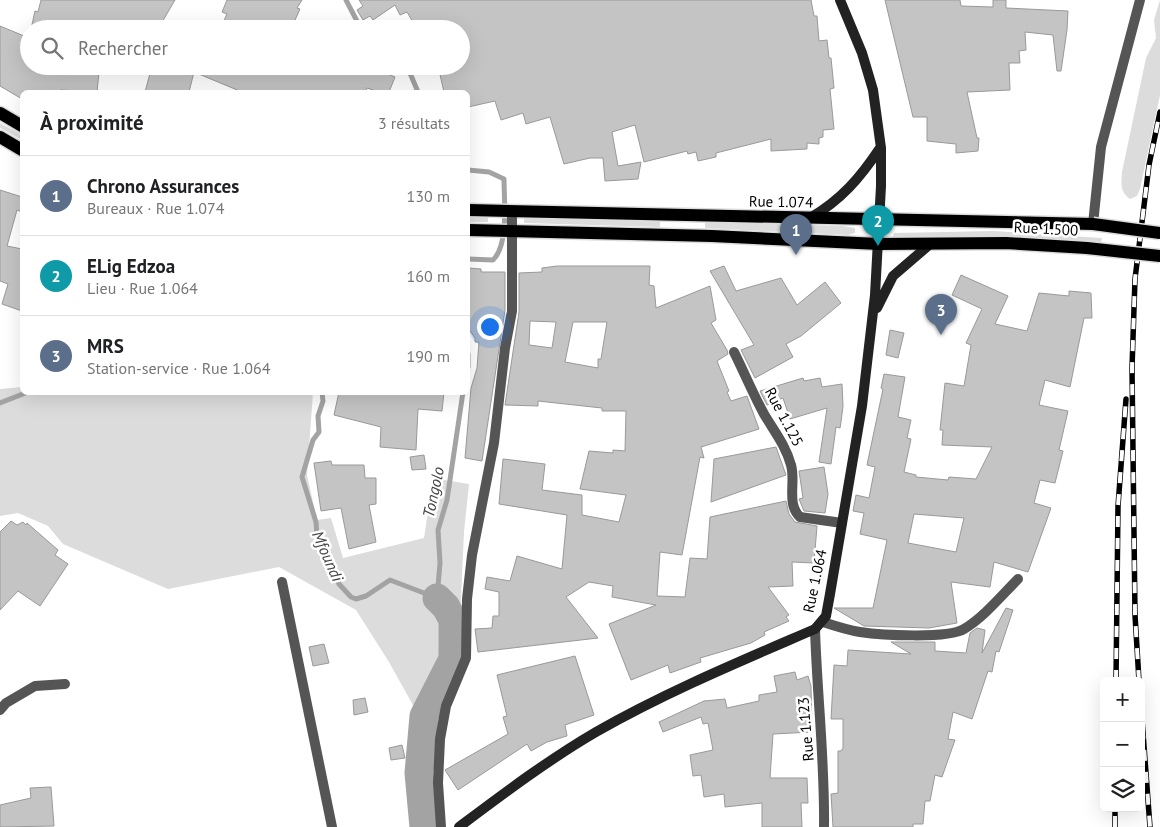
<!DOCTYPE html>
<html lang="fr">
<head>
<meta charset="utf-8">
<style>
	:root { --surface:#fff; --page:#f6f6f6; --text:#202124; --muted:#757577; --line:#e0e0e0; --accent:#000 }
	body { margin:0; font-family:"PT Sans",sans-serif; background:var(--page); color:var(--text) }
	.controls { position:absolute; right:15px; bottom:15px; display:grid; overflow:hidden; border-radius:8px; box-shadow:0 5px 20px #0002 }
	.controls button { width:45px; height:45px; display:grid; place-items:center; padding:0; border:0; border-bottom:1px solid var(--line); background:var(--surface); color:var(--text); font:25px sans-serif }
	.you { position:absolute; left:489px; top:326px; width:18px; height:18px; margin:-12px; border:4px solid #fff; border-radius:50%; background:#1a73e8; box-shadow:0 0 0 8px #1a73e833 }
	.badge { display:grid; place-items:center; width:32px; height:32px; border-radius:50%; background:var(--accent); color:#fff; font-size:16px; font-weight:700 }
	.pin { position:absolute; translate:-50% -41px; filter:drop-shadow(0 1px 2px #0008) }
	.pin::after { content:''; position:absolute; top:26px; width:18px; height:15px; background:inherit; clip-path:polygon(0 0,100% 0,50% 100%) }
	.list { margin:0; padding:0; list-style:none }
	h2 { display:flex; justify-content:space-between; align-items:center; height:65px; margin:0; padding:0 20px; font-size:21px }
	h2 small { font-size:16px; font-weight:400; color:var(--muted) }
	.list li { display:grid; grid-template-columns:32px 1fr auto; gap:15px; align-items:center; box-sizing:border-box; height:80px; padding:0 20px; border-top:1px solid var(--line) }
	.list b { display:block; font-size:19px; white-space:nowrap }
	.list p { margin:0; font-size:16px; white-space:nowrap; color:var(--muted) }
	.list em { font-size:16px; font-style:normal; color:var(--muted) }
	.icon { flex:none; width:28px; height:28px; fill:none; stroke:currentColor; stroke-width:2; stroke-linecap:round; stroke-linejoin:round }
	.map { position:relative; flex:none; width:1160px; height:827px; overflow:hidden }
	.search { position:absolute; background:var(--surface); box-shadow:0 5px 20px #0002; left:20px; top:20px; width:450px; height:55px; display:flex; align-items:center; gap:12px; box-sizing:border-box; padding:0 18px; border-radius:28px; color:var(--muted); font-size:19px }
	.panel { position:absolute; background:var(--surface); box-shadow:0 5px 20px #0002; left:20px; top:90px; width:450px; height:305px; border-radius:8px }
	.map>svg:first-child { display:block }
	.green { fill:#dcdcdc }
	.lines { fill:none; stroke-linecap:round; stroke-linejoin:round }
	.stream { stroke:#a3a3a3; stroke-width:5 }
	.river { stroke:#a3a3a3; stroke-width:29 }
	.building { fill:#c4c4c4; stroke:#999; fill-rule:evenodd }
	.primary-casing { stroke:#dbdbdb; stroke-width:15 }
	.minor { stroke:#555; stroke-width:10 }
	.secondary { stroke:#222; stroke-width:10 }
	.primary { stroke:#000; stroke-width:12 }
	.rail-casing { stroke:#000; stroke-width:5.5 }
	.rail { stroke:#fff; stroke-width:4; stroke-dasharray:11; stroke-linecap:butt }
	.primary-bridge-casing { stroke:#dbdbdb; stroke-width:15; stroke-linecap:butt }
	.primary-bridge { stroke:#000; stroke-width:12 }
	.labels { text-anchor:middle; stroke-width:5; stroke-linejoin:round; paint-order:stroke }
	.street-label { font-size:15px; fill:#000; stroke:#fff }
	.water-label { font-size:16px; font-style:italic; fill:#444; stroke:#fff }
</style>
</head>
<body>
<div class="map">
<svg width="1160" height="827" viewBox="0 0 1160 827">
	<rect width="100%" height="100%" fill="#fff"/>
	<path class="green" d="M1160,0V95L1140,189L1137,196L1130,199C1120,192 1121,184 1122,172L1146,58L1156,38L1154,20Z
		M0,123L22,135V140L0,128Z
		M468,217H488V222H468Z
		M524,218L660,221V227L524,223Z
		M705,222L843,226L855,228V233L848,235L705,228Z
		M994,231L1102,238L1101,243L993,236L894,239L893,236L894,233Z
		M22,387V392L313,393L307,475L317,520L331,518L343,558L424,538L433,478L469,484L464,532L458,663L436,719L418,722L414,707L389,662L356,610L279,567L168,589L63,544L48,526L18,513L0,516V389Z"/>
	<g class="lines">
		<path class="stream" d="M346,0L358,23L370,29
			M407,66L418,92
			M468,170L489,172L504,179C504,200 509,245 493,260L468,259
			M468,354V367
			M322,392L323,401L318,416L319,432L313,440L302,477L316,522L317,537L324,545L339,584L351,597L356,599L366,596L390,580L437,598L440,563L438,530L447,500L463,392
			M0,403L28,392"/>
		<path class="river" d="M424,827L419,773L424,716L453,659V620L446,607L437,598"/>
	</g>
	<path class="building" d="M41,0H175L158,29H31L35,11L38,12Z
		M227,0H302L297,8L300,9L291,29H265L251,22L248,29H220L227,14L222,12Z
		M359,0H811L814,16H817L819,41L827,40L829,58H831L834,88L830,89L834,129L823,130V137L819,138V144L807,143V149L771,151V139L716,153V157L698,161L696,152L688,154L687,151L644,162L635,125L612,132L618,166L641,162L638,179L605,181L603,158H590L564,164L550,117L526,124L523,113L501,120L495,101L468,107V92H444L438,66H461V29H417L407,12L400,15L395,5L373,20L370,16L363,20L357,10L363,6Z
		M885,0H960L961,6L993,7V0H1006V8L1068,11L1067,30L1061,71H1057L1053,35L1025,32L1026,50L1019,51L1020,63H1009L1010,90L967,92L977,138H979L978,151L956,153V144L927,141V117H913Z
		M0,26L29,38V66H60L99,72L97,92L60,90L59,92H22V99L0,86Z
		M152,66H217L229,71L232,66H390L383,72L395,77L389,92H379L367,88L365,92H242L194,72L189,92H145Z
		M0,190L22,197V212L17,210L7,246L22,249V311L2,304L8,284L0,281Z
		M557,266H650L649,285L654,286L656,308L710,286L716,320L711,323L727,350L728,354L717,361L729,391L727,392L731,401L747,396L759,429L701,447L704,458L700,457L682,555L660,552L657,596L685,597L690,558L707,559L710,517L786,501L789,514L795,522L817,526L814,563L792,562L793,586L768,587L789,615L786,617L789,621L764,632L765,635L751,643L700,658L701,662L670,673L668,665L631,680L609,624L656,605L612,597L613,586L589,582L566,597L598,638L478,652L475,629L492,628L493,616H499V592L485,589L487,577L510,581L517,556L562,569L567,515L499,504L503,459L545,464L542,490L582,495V515L619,522L626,495L580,489L589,451L613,453V450L625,451L626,411H602V408L538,401V406L505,405L519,312V273L542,272V268ZM530,321L556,322L552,348L529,345ZM573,322H607L601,359H598V368L565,362Z
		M724,266L736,291L781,278L797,305L825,282L841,303L801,336L786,344L793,357L755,378L741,350L754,345L710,271Z
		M468,268L481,269V272H505V310L482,461L465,458L471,388L477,368L479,342H475V338L468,328Z
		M961,275L1008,296L995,324L1027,331L1039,293L1069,296V291L1091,293L1092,318H1084L1070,387L1045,380L1039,405L1068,411L1059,450L1063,451L1055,483L1040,480L1034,503L1051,508L1028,572L994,562L990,587L951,582L957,623L929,628L864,626L834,608H873L887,540L860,534L864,513L853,511L856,495L869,498L875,467L867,465L883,389L881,388L884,374L905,377L898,417L911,420L907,438L911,439L904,472L916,475V477L948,480L949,477L976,479L992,447L942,445L943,430H940L945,383L964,386L971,345L966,343L982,309L952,295ZM914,514L964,518L956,552L908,543Z
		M890,330L904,333L898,358L886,355Z
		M803,378L804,381L820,378L822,387L842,384L843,406L841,422L840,428L836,427L831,464L819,462L827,408L790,419L783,398L767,405L760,391Z
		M339,392H444L442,411L418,409L416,450L380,447L381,427L334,415Z
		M776,447L786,475L711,502L714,459Z
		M424,455L426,469L412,470L410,457Z
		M331,461L332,465H364L365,478H376V504L369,505L376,542L349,549L341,508L321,511L314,463Z
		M824,467L828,494L825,513L804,511L799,499L803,498L799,471Z
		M11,521L17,525L23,522L26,525L27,523L58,550L55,555L68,564L40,606L18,591L0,610V532Z
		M1006,608L1013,610L999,652L996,651L992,672L988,671L972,719L953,712L948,739L955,740L942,777L935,775L930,801H925L923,824H913V827H833L831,794L838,793V751H841L843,748V719H831L834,665L847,666L848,650L911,654L891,642H935V651L966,653L970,633L977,628L985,630L982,653Z
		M324,644L329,663L313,666L309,647Z
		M575,656L594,715L565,725L567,736L547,742L531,751L527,744L458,790L445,770L508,734L503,717L507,716L497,675Z
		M795,672L797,680L808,676L811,686L812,732L773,734L770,778H807L808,803H801L802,827H762V803L725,807L724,794L704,797L701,775L693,776L690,755L713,750L708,723L703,724L701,717L663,732L659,722L704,701L725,699L727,708L759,701V695L777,692L774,676Z
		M365,698L368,712L354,715L353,700Z
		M402,745L405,758L391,760L389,748Z
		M51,787L54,826L0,827V805L31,798L30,788Z"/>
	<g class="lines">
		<defs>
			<path id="primary" d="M0,113L22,126
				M0,137L22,150
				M468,210L1093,224
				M468,230L712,236L879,244L1006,243L1087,248"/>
		</defs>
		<use href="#primary" class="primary-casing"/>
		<path class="minor" d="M1093,224L1101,147L1140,0
			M734,352C744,372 753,394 764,414C774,431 786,446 791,465C796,482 786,504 800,517L842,523
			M282,582L332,827
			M823,622C835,626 847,630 860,632C880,635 948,639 964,629C984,617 1001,596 1018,579
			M815,629C817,695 825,761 824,827
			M0,710L6,703L35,686L65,684
			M441,827L438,783L440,739L446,706L466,658L467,599L472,555L494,443L505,348L512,311V211"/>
		<path class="secondary" d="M810,218C841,200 860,178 880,148
			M877,308L893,276L929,245
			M459,827C503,794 548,760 596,732C666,692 741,661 815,629L826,616L830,594L862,406L875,295L881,186V148L873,90L862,53L840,0"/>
		<use href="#primary" class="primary"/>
		<defs>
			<path id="rail" d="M1116,681L1118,506L1126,399
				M1139,681L1135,615L1132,368L1135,279L1149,165L1160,112
				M1141,706L1150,827
				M1115,827V808"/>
		</defs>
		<use href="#rail" class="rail-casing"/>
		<use href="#rail" class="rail"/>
		<defs>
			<path id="primary-bridge" d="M1093,224L1160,233
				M1087,248L1160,256"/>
		</defs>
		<use href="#primary-bridge" class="primary-bridge-casing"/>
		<use href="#primary-bridge" class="primary-bridge"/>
	</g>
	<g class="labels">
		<g class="street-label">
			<text transform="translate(781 202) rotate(1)" y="5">Rue 1.074</text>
			<text transform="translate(1046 229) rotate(3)" y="5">Rue 1.500</text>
			<text transform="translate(784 417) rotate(62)" y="5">Rue 1.125</text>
			<text transform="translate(815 581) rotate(-78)" y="5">Rue 1.064</text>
			<text transform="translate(806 729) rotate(-95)" y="5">Rue 1.123</text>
		</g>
		<g class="water-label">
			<text transform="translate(433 492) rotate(-78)" y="6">Tongolo</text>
			<text transform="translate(328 556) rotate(66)" y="6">Mfoundi</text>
		</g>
	</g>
</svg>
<div class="controls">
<button>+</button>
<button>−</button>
<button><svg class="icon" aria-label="layers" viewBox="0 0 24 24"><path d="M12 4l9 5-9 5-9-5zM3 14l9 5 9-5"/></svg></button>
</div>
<div class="you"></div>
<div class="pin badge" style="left:796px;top:255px;background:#5c6f8a">1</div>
<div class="pin badge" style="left:878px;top:246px;background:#0f9aa8">2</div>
<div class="pin badge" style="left:941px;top:335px;background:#5c6f8a">3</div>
<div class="search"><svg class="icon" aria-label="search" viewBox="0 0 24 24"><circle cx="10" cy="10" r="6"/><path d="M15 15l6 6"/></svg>Rechercher</div>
<section class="panel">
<h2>À proximité<small>3 résultats</small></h2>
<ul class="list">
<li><span class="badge" style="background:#5c6f8a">1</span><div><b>Chrono Assurances</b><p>Bureaux · Rue 1.074</p></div><em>130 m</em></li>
<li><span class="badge" style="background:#0f9aa8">2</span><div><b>ELig Edzoa</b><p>Lieu · Rue 1.064</p></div><em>160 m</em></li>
<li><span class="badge" style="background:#5c6f8a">3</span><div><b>MRS</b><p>Station-service · Rue 1.064</p></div><em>190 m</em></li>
</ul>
</section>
</div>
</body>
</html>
